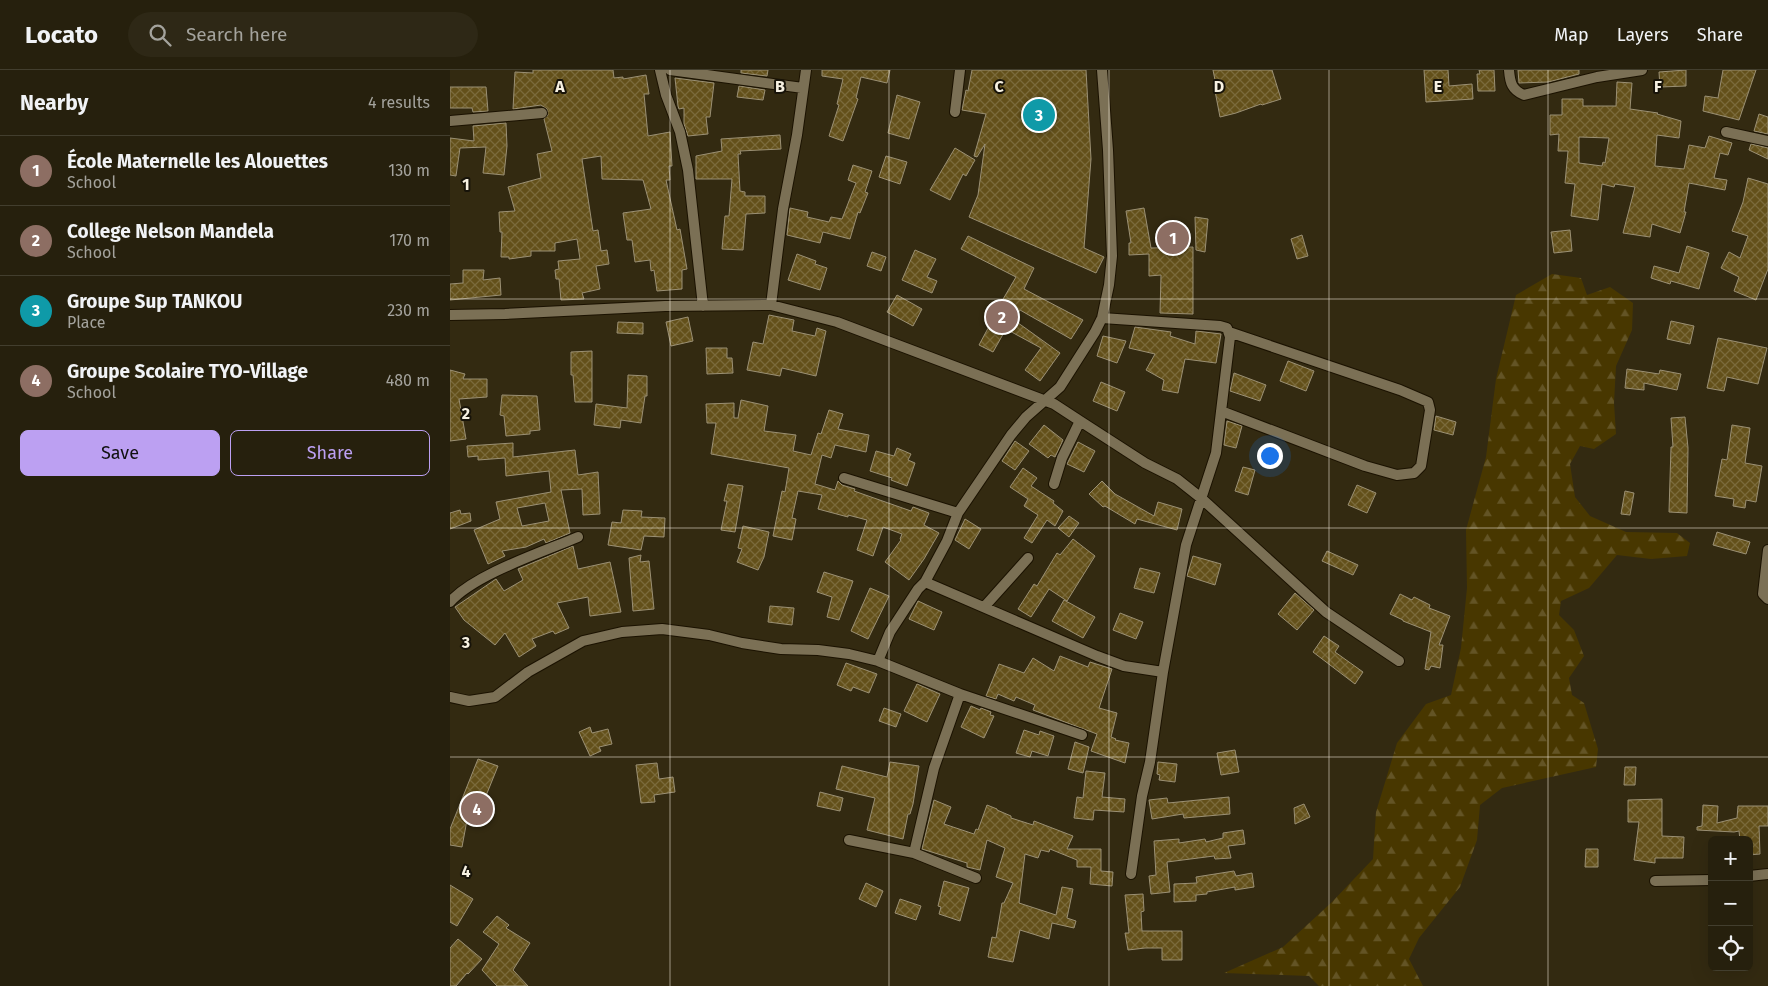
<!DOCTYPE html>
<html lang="en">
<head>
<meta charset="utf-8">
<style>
	:root { --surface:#26200d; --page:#2e2816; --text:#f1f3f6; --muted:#a4a39d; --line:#423e2e; --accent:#bca0f2 }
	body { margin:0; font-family:"Fira Sans",sans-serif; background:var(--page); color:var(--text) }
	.controls { position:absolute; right:15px; bottom:15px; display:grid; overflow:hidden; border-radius:8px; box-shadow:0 5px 20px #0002 }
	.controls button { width:45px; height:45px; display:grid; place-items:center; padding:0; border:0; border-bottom:1px solid var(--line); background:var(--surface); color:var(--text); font:25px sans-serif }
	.you { position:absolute; left:819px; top:385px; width:18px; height:18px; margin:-12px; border:4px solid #fff; border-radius:50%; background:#1a73e8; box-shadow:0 0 0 8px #1a73e833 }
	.badge { display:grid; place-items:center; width:32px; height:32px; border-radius:50%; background:var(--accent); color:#fff; font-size:16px; font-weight:700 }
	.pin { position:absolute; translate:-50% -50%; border:2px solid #fff; box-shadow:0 1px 5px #0006 }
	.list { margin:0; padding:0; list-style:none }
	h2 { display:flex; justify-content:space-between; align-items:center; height:65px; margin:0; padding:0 20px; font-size:21px }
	h2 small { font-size:16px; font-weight:400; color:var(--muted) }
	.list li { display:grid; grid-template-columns:32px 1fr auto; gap:15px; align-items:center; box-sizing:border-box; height:70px; padding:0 20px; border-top:1px solid var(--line) }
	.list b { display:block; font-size:19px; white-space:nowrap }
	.list p { margin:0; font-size:16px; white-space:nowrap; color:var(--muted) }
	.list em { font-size:16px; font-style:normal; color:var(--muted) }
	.actions { display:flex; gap:10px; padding:15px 20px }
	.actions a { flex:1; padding:11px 0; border:1px solid var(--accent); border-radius:8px; text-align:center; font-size:18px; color:var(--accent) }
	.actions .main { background:var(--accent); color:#111 }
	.icon { flex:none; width:28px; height:28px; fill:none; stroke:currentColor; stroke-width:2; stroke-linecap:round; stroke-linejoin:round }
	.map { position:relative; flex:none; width:1318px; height:916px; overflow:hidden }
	header { display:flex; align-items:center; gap:30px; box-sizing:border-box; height:70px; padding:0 25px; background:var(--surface); border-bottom:1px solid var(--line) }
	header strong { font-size:24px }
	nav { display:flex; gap:28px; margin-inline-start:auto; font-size:18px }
	.search { width:350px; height:45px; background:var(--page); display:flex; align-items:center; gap:12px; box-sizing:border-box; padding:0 18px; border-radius:28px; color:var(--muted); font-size:19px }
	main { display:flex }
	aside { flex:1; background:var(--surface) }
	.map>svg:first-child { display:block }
	.forest { fill:url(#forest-firs) }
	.building { fill:url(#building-cross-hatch); stroke:#9b9074; fill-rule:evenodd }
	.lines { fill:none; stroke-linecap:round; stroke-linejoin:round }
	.street-casing { stroke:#1b1200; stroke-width:12 }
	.street { stroke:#7b7055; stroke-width:10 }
	.grid { fill:none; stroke:#f7f1e2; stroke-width:1; stroke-opacity:0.55 }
	.grid-label { font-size:16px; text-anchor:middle; font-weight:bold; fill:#f7f1e2; stroke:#171309; stroke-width:4; stroke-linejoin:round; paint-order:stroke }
</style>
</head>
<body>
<header>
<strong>Locato</strong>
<div class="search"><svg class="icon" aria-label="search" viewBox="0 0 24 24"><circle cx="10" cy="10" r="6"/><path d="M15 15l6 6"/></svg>Search here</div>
<nav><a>Map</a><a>Layers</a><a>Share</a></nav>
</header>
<main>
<aside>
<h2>Nearby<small>4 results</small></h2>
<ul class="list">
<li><span class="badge" style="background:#8d6e63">1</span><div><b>École Maternelle les Alouettes</b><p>School</p></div><em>130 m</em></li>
<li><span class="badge" style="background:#8d6e63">2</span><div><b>College Nelson Mandela</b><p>School</p></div><em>170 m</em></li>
<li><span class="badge" style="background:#0f9aa8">3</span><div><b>Groupe Sup TANKOU</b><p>Place</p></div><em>230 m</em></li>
<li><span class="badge" style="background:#8d6e63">4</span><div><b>Groupe Scolaire TYO-Village</b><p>School</p></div><em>480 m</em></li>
</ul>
<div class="actions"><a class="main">Save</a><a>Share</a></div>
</aside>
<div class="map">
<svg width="1318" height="916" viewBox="0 0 1318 916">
	<defs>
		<pattern id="forest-firs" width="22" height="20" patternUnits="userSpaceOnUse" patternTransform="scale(1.25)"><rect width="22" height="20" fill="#483700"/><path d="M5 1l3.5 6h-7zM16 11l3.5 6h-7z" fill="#635425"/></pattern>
		<pattern id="building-cross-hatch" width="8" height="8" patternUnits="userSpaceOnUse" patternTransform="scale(1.25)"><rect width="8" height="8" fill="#63501a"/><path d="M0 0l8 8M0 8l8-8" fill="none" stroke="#7a6a3b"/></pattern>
	</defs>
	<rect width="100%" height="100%" fill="#332a11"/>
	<path class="forest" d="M1102,204L1131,208L1137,225L1160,217L1183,233L1182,260L1166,296L1164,333L1166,364L1144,379L1130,376L1120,394L1125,427L1140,446L1176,462L1227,463L1240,473L1237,486L1201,489L1167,485L1139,518L1111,531L1109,545L1124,560L1134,586L1119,608L1122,625L1134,633L1148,679L1146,697L1052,718L1030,735L1027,770L1010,817L969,868L959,889L973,916H869L859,906L774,903L833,877L882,832L923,789L926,742L947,673L976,634L1001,625L1011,578L1017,518L1016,460L1036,387L1046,309L1066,225Z"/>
	<path class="building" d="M83,0H163L164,8L173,7V9L196,5L199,24H194L198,66L220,62L222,96H219L220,110H216L227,160L230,159L237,199L232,200V219L207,221L204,200L201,201L200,190L185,192L182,170H177L173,143L201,139L193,110L152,109L151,86L132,89L143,161L148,160L151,181L157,180L159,194L146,196L150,219L132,223L134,229L111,230L109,209H106L105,200L109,199L108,191L130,189L127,169L105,173V181H81V186L59,189V187H51L52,162H50L49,142L65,141L58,117L91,108L87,84L102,81L94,49L98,45L97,39L91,35L63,39L65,2L83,3Z
		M291,0H318L317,6L291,3Z
		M372,0H440L437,13L411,7L406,28L408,29L393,71L379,66L389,35L387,34L393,9L372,6Z
		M522,0H636L641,89L634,178L654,187L646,203L519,147L528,125L535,74L527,87L524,86L536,44L512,40L516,20L518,21Z
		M763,0H822L831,29L812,35L811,34L786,43L770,47L765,21L767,20Z
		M974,0H998L999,16L1022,14L1023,29L976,32Z
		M1029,0H1044L1045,21H1028L1027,4H1030Z
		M1068,0H1129V4L1098,12L1069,13Z
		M1236,0V16L1210,17L1209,2Z
		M1273,0H1306L1289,50L1253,41L1255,26L1268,28Z
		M225,8L264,13L260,47H256L258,64L238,66L234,54V38L229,39L228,36Z
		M1167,12L1182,13L1180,39L1208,43L1207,44L1231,51L1229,68L1207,65L1205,96L1234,99L1239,75L1255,78L1259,66L1282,73L1278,85L1270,83L1264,108L1277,110L1275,120L1239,113L1234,142H1236L1230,163L1202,154L1200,167L1173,163L1185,117L1165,114L1164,117L1152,114L1148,150L1121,146L1125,114L1115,113L1118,81H1108L1109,64L1100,65V45H1112V29H1133V36H1166ZM1129,67L1159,68L1155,93L1153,92L1152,96L1129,93Z
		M289,16L315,20L313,30L287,27Z
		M0,17H36L38,41L23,42L22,38H0Z
		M447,25L470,32L459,69L438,63Z
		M1309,44L1318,47V64L1304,61Z
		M56,53L57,76L54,105L33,103L36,77L10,78L6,106L0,105V68L24,71L23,56Z
		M330,65L331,79L290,81L291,84H288L290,121L295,122V126H315V143L296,144L293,180L272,179L275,146H279L282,109H246V86L272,81L271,69Z
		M1301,74L1318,78V89L1299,80Z
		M505,78L525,90L516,106L513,104L500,130L480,120Z
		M436,86L457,92L450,114L429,107Z
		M403,95L422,101L415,122L418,123L410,143L408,142L400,169L373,162L370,173L337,165L340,138L358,142L357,147L379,152L381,147L392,149L406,113L398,110Z
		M1298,108L1318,114V199L1306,230L1284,221L1289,207L1271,198L1279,182L1290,188L1298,166L1282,161L1293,132Z
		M694,138L701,178L743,177V244L710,243L711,205L699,206V184L679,185V173H681L676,141Z
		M745,147L758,149L755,182L746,180Z
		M1120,160L1122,181L1104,183L1101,162Z
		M852,165L858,186L847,189L841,169Z
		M518,166L584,198L574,219L633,250L621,269L570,240L564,250L610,283L590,311L575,300L591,278L556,259L543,282L529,275L543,249L542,248L566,207L511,179Z
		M1237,176L1259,183L1249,219L1221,211L1220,214L1201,208L1204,196L1229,203Z
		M465,180L486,189L477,207L487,211L482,223L452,210Z
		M422,182L436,187L431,201L417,196Z
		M347,184L366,191L365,194L377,198L370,220L338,210Z
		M13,200H34L33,210L50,208L51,225L0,230V214L13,213Z
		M447,225L472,239L463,256L437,242Z
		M319,245L344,250L342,261L365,266L367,258L376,261L366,306L332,298L330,306L297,300L303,272L313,274Z
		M238,247L243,271L221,276L216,252Z
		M1221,251L1244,256L1240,274L1217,269Z
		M168,252L193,253V264L167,263Z
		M685,257L721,262L720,266L745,274L746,261L771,264L766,293L735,289L728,323L712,320L714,310L696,300L705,284L679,278Z
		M653,266L676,271L667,293L647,286Z
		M1268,268L1317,278L1308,314L1277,307L1274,321L1257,318Z
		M256,278H277V288H282L283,303L257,304Z
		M142,281V332H125L123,305H121V282Z
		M838,291L864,301L856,321L830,311Z
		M1177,299L1209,304L1210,300L1231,304L1227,320L1194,313V320L1175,318Z
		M0,300L15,304L13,309H37V327L9,329L16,369L0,371Z
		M784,303L816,315L810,331L780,321Z
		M178,305L197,306V326H195L191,353L171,350L170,358L144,355L146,334L177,338Z
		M651,312L675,322L667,341L643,331Z
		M52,325L87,326L90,360L80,361V364L56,366L54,346L50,345Z
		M291,330L318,336L314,361L346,365L343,381L361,385L368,363L371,364L379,340L393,344L388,359L419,365L416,382L385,375L381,388L372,385L365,414L385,420L388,411L392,415L405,419L404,421L461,441L463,437L479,443L474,455L489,463L474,489L459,510L435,492L451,470L450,469L452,464L433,457L423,486L407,480L417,450L398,445V447L368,439L372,425L348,421L342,448L346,449L342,470L323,466L332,421L335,422L339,398L261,384L266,353H257L256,334L284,333V348H288Z
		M986,346L1006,352L1003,365L984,360Z
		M1235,347L1238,378L1237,443L1219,442L1221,377H1223L1221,348Z
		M777,351L792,356L786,378L774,375Z
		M594,355L613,370L605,387L601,385L598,388L579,374Z
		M1282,355L1300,358L1295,393L1312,396L1306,432L1296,430L1295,438L1283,436L1284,429L1265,426L1272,389L1277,390Z
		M565,371L579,381L565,400L552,391Z
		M628,372L645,381L634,402L617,394Z
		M63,373V387L125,380L128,405L148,402L150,444L133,445L132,419L111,420L120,463L96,473L94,469L76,477L52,481L55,486L38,494L24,460L50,449L46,432L101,422L99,401L56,406L55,388L28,390V386L18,387L17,376ZM95,433L99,451L72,456L67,438Z
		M447,378L461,384L458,390L465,393L457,416L441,410L442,408L420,401L426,381L444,386Z
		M793,397L805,400L798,425L785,421Z
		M573,398L587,408L581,416L604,431L603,433L613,441L605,456L597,450L582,473L574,468L588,445L574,436L578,429L560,417Z
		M652,411L665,424L704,446L708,432L732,439L727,460L687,449L685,454L655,436L653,437L639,424Z
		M278,414L293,416L285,462L271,460L277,431H274Z
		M907,415L926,423L917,443L898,435Z
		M1175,421L1184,423L1180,445L1171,444Z
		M10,440L11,444L20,443L21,451L0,459V443Z
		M173,440L192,441L191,447L215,448L214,467L194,466L191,480L158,475L162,452L171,453Z
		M619,446L629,453L619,467L608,458Z
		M515,449L531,459L519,479L505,470Z
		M293,456L319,462L314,487L308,500L287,492L292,479L288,478Z
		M1267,462L1300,472L1296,484L1263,475Z
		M623,469L645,486L617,531L599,519L581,547L568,539L584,514L587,516L607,483L610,485Z
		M123,476L128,499L160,492L171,542L140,546L138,527L107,533L119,558L105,564L103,561L82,569L86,576L69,587L55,563L45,575L14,550L5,537L46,509L54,521L73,510L68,499Z
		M877,481L908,495L903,505L872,491Z
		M191,485L190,492L199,491L204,539L183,541L179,488Z
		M743,486L771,494L765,515L737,506Z
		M690,498L710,503L704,523L684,518Z
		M374,502L403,511L389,550L377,547L382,527L367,522Z
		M420,518L439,526L418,569L401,561Z
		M845,523L864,540L847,560L828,544Z
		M950,524L962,530L964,527L980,535L979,538L1000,546L989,575H993L990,598L981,596L979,600L975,599L981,562L953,551V550L940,544Z
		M614,530L645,547L633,568L602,551Z
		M468,531L492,542L484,560L459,549Z
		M320,536L344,538L342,555L318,552Z
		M670,543L693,552L686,569L663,560Z
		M874,566L889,576L885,582L913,602L905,614L863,582Z
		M610,586L638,597L640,592L662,599L649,638L667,643L661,667L666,669L665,670L679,673L675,693L641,681L647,664L583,640L585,635L566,627L564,631L548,624L546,629L536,626L549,594L574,603L583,588L604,601Z
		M396,593L427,604L419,623L403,617L401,621L387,615Z
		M467,614L490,624L477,652L454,641Z
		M521,636L530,640L531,638L541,642L540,645L544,646L534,668L511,657Z
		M434,638L451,644L446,657L429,651Z
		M140,657L142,663L158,659L162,674L149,677L151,681L140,686L129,662Z
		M574,660L589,665L590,661L604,666L598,686L582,681L580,687L566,683Z
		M625,672L639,677L633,703L618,699Z
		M785,680L789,702L771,705L767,683Z
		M28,689L48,696L25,753L17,750L12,777L0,775V759Z
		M440,692L469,696L463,734L460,744H458L453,769L417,760L425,728L386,719L392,696L437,707Z
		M708,692L727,694L725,712L709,710L710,705L707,704Z
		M207,693L209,709L223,707L225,722L204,725L205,732L191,733L186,695Z
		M1175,697H1186L1185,715H1174Z
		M636,701L655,703L652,727L675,729L674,742L644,740L643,750L624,748L627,727L633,728Z
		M370,722L393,728L390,741L367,736Z
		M779,727L780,744L734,748L733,744L702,749L699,730L717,728L718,733Z
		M1212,729V766L1234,767L1233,788H1205V793L1184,790L1189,752H1178V730Z
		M484,730L501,737L494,754L524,764L526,759L528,760L537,735L547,739V740L561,746V748L583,755L584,751L623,766L617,779H651V801L663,802L662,816L640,814L641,797H627V790L600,779L599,782L591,780L588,788L575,784L569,833L606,845L612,817L623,819L617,848L626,851L624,858L602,853L599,869L570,860L563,892L538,887L542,867L546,868L552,833H554L563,813L546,807L555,778L537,770L530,800L517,797V793L472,779Z
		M854,734L860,747L845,754L844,738Z
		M1253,735L1268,736L1267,753L1287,748L1288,736H1318V756H1309L1310,784L1299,785V770H1290L1289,761L1284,762L1247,760V757L1252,756Z
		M793,760L795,774L778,776L781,788L765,789L764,786L717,792L720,822L701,824L699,806L706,805L704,771L729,769V773L755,769L756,772L773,768V763Z
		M1136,779H1148V797H1135Z
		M784,801L786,806L802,803L804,817L785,820V817L757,822V824L746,825V831L724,832V814L747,813L746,807Z
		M494,811L519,818L510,851L489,844L491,837L488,836Z
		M416,813L433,821L426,837L409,829Z
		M0,815L23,829L7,856L0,852Z
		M693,824L694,841L691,842L692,861H732V890H712V878H695L678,880L675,863H679L675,825Z
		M450,829L471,836L466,850L445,843Z
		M47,846L59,855L56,858L80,873L63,900L78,916H47L32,900L49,874L33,862Z
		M8,869L32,889L18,904L17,903L6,916H0V878Z"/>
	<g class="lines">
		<defs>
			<path id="street" d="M210,0L216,25L230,62L238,100L253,236
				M220,0L353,18
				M1059,0C1060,13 1062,20 1074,25L1147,7L1192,0
				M505,42L510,0
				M0,51L92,43
				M1276,62L1318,71
				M321,235L333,139L347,65L356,0
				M0,245L55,244L215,236L321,235L387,252L604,334L630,351L612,388L604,414
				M652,248L770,256L777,258L780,267L766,383L736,475L713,602L700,692L692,726L681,804
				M771,341L915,396L947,405L964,403L971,396L980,340L978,332L950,320L779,262
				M630,351L695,393L727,409L751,428L876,542L949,591
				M394,408L508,443
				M1318,480L1313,524L1318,529
				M475,512L647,586L674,596L713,602
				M0,532C25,504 93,482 128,467
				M535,536L578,488
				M428,591L440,562L468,519L475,512L497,471L508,443L561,365L576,347L610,317L645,262L652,248L659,215L662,186L658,80L652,0
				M0,627L19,631L45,627L78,602L133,571L172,562L212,559L259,565L292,573L331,579L368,580L399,584L428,591L510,624L632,665
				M399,770L464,783L526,808
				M464,783L484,698L510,624
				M1299,806L1318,804
				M1205,811L1262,810"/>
		</defs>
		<use href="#street" class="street-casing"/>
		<use href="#street" class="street"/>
	</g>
	<path class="grid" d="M220,0V916M439,0V916M659,0V916M879,0V916M1098,0V916M0,229H1318M0,458H1318M0,687H1318"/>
	<g class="grid-label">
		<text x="110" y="22">A</text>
		<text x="330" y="22">B</text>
		<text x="549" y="22">C</text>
		<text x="769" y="22">D</text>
		<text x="988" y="22">E</text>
		<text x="1208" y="22">F</text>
		<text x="16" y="120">1</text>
		<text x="16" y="349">2</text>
		<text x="16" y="578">3</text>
		<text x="16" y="807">4</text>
	</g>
</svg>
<div class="controls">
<button>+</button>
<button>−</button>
<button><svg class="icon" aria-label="locate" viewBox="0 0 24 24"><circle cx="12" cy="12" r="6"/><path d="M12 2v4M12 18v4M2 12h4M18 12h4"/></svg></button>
</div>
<div class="you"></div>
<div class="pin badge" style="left:723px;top:168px;background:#8d6e63">1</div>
<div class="pin badge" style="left:552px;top:247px;background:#8d6e63">2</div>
<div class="pin badge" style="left:589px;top:45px;background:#0f9aa8">3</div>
<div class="pin badge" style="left:27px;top:739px;background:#8d6e63">4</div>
</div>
</main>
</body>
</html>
